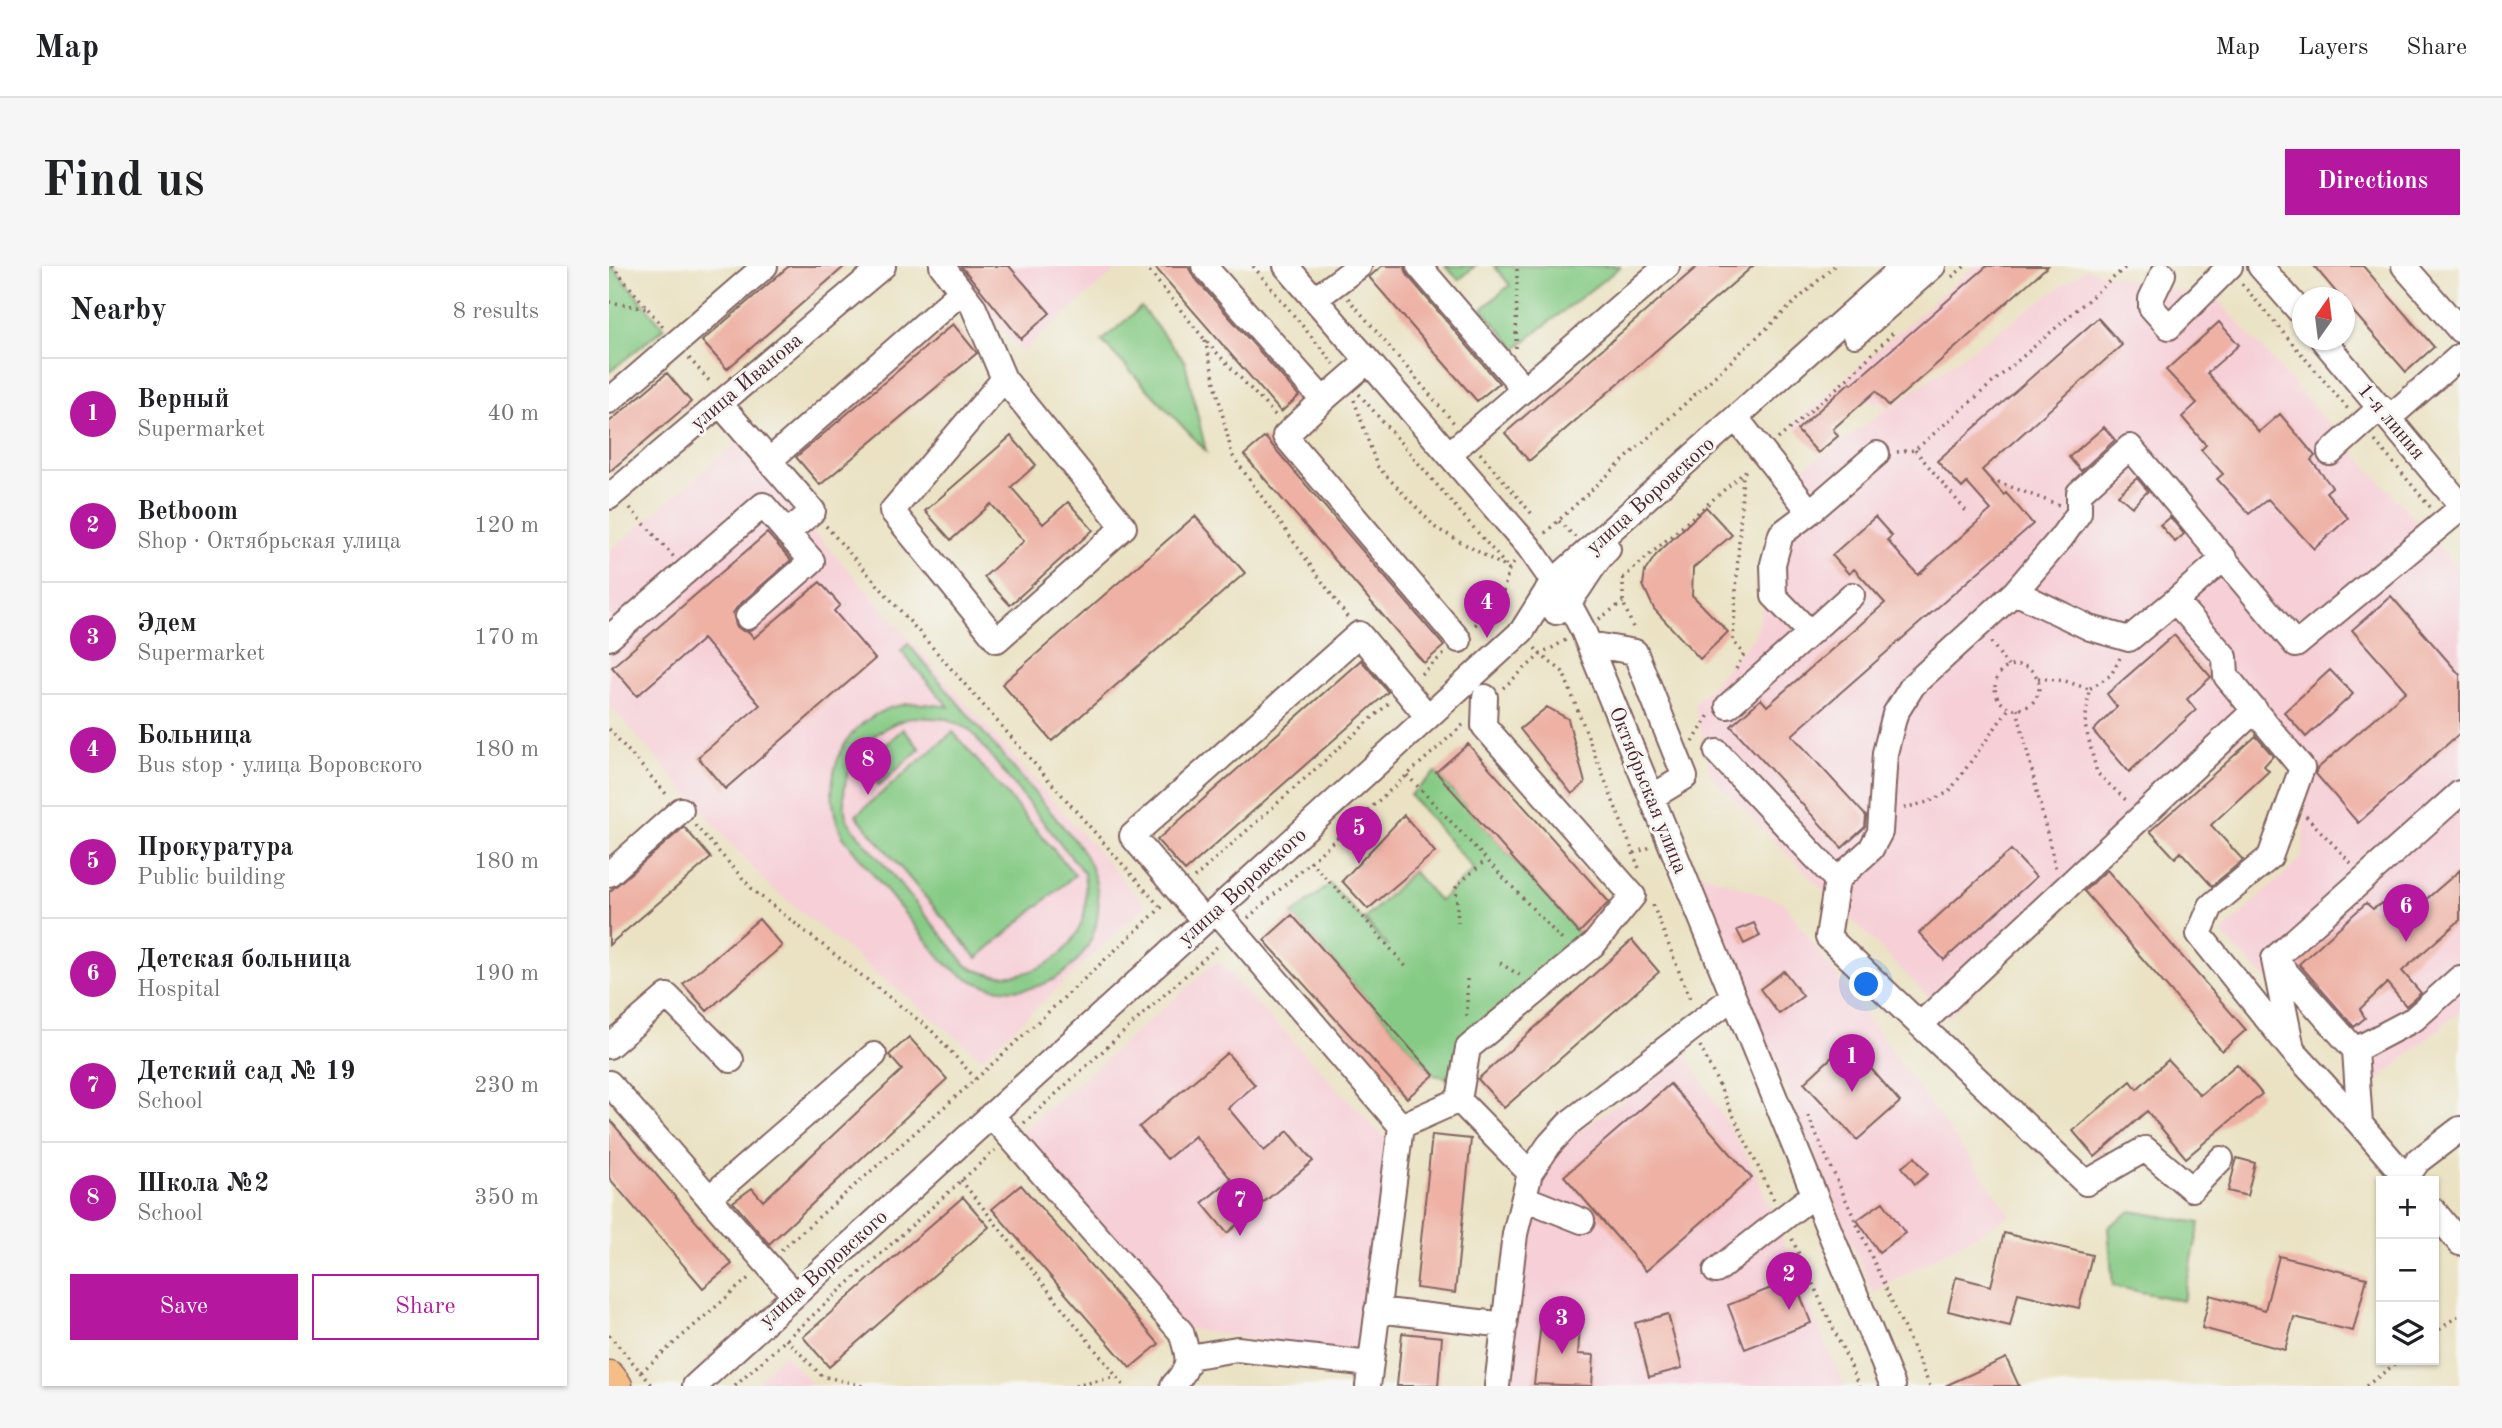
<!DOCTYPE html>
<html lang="en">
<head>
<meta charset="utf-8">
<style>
	:root { --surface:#fff; --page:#f6f6f6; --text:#202124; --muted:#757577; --line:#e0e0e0; --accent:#b5179e }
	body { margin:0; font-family:"Old Standard TT",serif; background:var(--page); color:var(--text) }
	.controls { position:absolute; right:21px; bottom:21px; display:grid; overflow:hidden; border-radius:0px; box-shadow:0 2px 5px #0004 }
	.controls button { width:63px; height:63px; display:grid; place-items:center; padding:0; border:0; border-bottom:2px solid var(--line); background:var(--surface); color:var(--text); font:35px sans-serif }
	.compass { position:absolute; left:1683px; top:21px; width:63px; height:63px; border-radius:50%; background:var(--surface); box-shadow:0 2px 5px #0004; rotate:14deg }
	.you { position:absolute; left:1258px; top:719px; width:24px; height:24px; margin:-18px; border:5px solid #fff; border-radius:50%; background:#1a73e8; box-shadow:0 0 0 10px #1a73e833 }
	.badge { display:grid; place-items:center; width:46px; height:46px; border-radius:50%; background:var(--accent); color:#fff; font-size:23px; font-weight:700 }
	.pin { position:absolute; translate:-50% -58px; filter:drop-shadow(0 2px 4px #0008) }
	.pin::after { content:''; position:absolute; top:37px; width:24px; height:21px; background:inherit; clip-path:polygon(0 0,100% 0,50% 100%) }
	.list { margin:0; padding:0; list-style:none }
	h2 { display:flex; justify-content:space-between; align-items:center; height:91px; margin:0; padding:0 28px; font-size:30px }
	h2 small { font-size:23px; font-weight:400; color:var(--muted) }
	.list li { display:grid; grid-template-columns:46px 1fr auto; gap:21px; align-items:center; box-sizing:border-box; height:112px; padding:0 28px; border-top:2px solid var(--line) }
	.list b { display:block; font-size:26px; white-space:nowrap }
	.list p { margin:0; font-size:23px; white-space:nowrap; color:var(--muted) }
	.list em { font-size:23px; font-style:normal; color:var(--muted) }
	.actions { display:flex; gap:14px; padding:21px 28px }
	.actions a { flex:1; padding:16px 0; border:2px solid var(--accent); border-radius:0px; text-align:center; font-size:24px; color:var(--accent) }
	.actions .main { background:var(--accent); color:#fff }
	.icon { flex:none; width:38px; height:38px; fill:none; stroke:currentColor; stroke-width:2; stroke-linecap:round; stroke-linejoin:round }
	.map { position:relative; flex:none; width:1851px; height:1120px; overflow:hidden; border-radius:0px }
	header { display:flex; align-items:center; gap:42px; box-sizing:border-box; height:98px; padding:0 35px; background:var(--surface); border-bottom:2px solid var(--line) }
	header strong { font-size:33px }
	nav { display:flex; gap:38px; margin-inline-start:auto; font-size:24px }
	.intro { display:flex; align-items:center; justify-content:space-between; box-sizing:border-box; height:168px; padding:0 42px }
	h1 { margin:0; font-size:49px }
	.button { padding:18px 32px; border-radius:0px; background:var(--accent); color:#fff; font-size:24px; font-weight:700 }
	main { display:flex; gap:42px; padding:0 42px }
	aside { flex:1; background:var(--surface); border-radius:0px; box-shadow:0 2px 5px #0004 }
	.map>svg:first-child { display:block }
	.built { fill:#f6cfd7 }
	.green { fill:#86cb85; stroke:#687558; stroke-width:2; fill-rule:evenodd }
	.building { fill:#eeb1a4 }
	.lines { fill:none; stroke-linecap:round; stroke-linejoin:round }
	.minor-casing { stroke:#826360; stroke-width:28 }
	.major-casing { stroke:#826360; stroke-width:35 }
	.path { stroke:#826360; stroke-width:3.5; stroke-dasharray:2 5; stroke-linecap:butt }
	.minor { stroke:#fff; stroke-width:24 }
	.major { stroke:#f6be87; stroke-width:32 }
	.labels { text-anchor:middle; stroke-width:6; stroke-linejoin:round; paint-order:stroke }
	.street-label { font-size:21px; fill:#4a1f2b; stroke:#f6f6f2 }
</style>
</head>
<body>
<header>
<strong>Map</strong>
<nav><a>Map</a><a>Layers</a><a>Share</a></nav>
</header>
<div class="intro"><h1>Find us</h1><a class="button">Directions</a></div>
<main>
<aside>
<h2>Nearby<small>8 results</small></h2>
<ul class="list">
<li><span class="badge">1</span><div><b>Верный</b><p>Supermarket</p></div><em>40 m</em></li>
<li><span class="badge">2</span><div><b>Betboom</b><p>Shop · Октябрьская улица</p></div><em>120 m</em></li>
<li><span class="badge">3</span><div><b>Эдем</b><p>Supermarket</p></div><em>170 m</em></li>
<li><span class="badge">4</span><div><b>Больница</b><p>Bus stop · улица Воровского</p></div><em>180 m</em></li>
<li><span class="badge">5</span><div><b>Прокуратура</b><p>Public building</p></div><em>180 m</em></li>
<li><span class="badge">6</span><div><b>Детская больница</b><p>Hospital</p></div><em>190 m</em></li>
<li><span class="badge">7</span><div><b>Детский сад № 19</b><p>School</p></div><em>230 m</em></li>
<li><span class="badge">8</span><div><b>Школа №2</b><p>School</p></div><em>350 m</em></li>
</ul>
<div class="actions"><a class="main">Save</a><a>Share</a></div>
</aside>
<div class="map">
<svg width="1851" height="1120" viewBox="0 0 1851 1120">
	<rect width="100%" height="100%" fill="#f6f6f2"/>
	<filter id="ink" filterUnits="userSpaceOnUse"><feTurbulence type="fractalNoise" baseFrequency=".0143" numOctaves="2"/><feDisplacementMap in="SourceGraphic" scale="14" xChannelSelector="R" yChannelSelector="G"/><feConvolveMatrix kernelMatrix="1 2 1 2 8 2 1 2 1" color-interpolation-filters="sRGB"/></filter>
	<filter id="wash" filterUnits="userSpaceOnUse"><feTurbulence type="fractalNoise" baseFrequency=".00686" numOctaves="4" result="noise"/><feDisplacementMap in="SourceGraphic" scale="28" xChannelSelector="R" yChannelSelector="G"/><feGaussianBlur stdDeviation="1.57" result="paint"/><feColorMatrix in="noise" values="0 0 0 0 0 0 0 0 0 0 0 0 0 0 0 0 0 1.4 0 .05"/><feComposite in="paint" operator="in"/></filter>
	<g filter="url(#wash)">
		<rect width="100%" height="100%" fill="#eae2c3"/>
		<path class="built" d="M336,0H512L413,86Z
			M1365,0H1442L1437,2L1280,140L1257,134L1224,162L1229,170L1209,187L1184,159Z
			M1477,3L1610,35L1851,304V745L1762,820L1612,667L1693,592L1697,526L1646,460L1339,751L1101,509L1095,474L1085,439L1146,370L1192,204Z
			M127,177L537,640L373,792L159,619L0,438V286Z
			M1086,605L1174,636L1402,949L1264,1027Z
			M608,695L782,879L751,1091L574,1062L407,871Z
			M1078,789L1146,905L1221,1089L1236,1120H898L912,985L943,884Z
			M175,1088L205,1120H144Z"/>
		<path class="green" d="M0,0H3L55,62L0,106Z
			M836,0H866L850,14Z
			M885,0H1011V1L907,82L873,43L901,19Z
			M532,41L576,96L597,185L493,75Z
			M299,378L469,578C536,675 423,774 334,695L234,571C207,515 232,449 297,438C312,436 326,439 340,441L292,385ZM304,451L338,453L361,464L475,607C477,621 478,635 475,649C462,700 403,724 358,700C331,667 304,634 277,601C265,586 249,571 239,555C235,548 235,537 235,529C237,488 266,461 304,451Z
			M294,463L311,483L270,519L253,500Z
			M344,466L466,609L368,692L247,549Z
			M827,506L970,667L969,691L859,782L853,814L825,809L683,649L721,618L779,681L756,653L804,605L830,635L865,604L801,529Z
			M1522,945L1591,957L1574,1035L1504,1020L1499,961Z"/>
		<g id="blocks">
			<path class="building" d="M180,0H236L118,103L93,75Z
				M352,0H400L441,47L412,73Z
				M545,0H579L584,10L690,130L672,146Z
				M773,0H795L799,10L890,117L868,135L760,11Z
				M1089,0H1144L920,195L896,167Z
				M1378,0H1439L1280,140L1267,125L1224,163L1229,170L1209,187L1188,164L1241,116L1243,118Z
				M1705,0H1754L1825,81L1797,106L1735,35V32H1732Z
				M1489,52L1513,79L1373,204L1395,229L1397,227L1424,258L1183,469L1257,550L1256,561L1233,582L1122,460L1152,433L1158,440L1276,337L1245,303L1240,308L1223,289L1266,251L1283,270L1278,274L1309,309L1382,244L1358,217L1353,222L1328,195Z
				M1610,56L1630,79L1598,107L1650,166L1671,148L1706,190L1702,194L1723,221L1717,226L1739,252L1705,283L1659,233L1640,248L1608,213L1614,208L1592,184L1597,179L1573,151L1588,137L1557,104Z
				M344,58L368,87L211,219L187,191Z
				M58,107L82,136L0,206V156Z
				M1495,161L1506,174L1472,205L1460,191Z
				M402,170L427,199L402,221L434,258L459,236L484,264L401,339L375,311L415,275L382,238L342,274L316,245Z
				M656,171L835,380L815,397L635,189Z
				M1528,212L1539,225L1523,241L1509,229Z
				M1097,241L1123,269L1084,302L1083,329L1119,366L1091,393L1045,343L1034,319L1036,305L1047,289Z
				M586,250L636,307L443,475L393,418Z
				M1561,251L1575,268L1566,276L1551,259Z
				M158,267L182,294L129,340L124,347L127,360L134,365L140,366L145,372L211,316L231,339L225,345L266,393L116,523L89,491L151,439L94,373L28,430L3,401Z
				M1782,330L1851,409V467L1749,557L1707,508V504L1797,425L1743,364Z
				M1565,369L1602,411L1578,433L1587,444L1520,506L1484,465L1508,441L1498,428Z
				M752,394L779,426L576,605L548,574Z
				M1721,404L1744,428L1697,471L1675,446Z
				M938,441L959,453L976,517L963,528L911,463Z
				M1647,470L1664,490L1655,500L1660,505L1602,559L1634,594L1603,620L1572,586L1566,592L1541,565Z
				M859,478L1000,636L970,667L827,506Z
				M795,549L826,586L759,643L733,615Z
				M75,561L102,592L0,679V626Z
				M1402,584L1427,611L1335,694L1310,667Z
				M1498,604L1637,764L1613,785L1475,625Z
				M1851,604V654L1793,705L1812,727L1797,740L1778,717L1751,743L1756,752L1745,761L1690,698L1757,637L1764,643L1773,637L1791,656Z
				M683,649L825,809L798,832L655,674Z
				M150,653L173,680L98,745L74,718Z
				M1145,657L1151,670L1135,678L1128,664Z
				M1023,674L1050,706L895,842L869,813Z
				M1175,705L1194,730L1170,748L1151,723Z
				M300,771L338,813L160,978L124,936L143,922L154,935L293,804L280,789Z
				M1239,776L1291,836L1248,874L1195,817Z
				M618,787L646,819L619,842L655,885L679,865L704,895L618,967L593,937L622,913L586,870L558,893L530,861Z
				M1559,794L1591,829L1628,798L1653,828L1577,892L1538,845L1486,891L1464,865L1522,815L1528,823Z
				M1061,818L1143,912L1037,1005L955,910Z
				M0,853L123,998L94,1022L0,912Z
				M823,869L862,873L846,1027L807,1022Z
				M1306,891L1319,908L1306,918L1293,901Z
				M1628,892L1646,897L1638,930L1619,925Z
				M412,919L550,1078L521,1102L383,943Z
				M354,931L380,961L220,1101L194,1071Z
				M1274,936L1296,967L1270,986L1248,954Z
				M1395,967L1483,989L1470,1042L1409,1027L1401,1060L1339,1045L1347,1011L1382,1020Z
				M1670,990L1758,1012L1744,1065L1685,1051L1676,1084L1593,1062L1601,1029L1656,1044Z
				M1185,1013L1202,1057L1136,1083L1119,1039Z
				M1059,1048L1073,1102L1040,1111L1026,1057Z
				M932,1057L971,1061L969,1088L985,1089L983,1120L925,1118Z
				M793,1067L833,1071L829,1120H788Z
				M1397,1092L1410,1120H1336Z"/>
		</g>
	</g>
	<g filter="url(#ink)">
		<use href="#blocks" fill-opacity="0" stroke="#826360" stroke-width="2"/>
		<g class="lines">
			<defs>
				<path id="minor" d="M333,0L364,40L395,113L515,261L388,374L283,245L395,113
					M595,0L714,134L759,95
					M677,0L920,281L960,338L974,364L1284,1120
					M810,0L915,123
					M1651,0L1694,49
					M1795,0L1851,64
					M1554,8L1542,33V41L1560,61L1621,0
					M706,33L750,0
					M1246,69L1324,0
					M1714,74L1851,238
					M714,134L676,170L850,374
					M0,135L156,0
					M111,138L204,245L178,267
					M1781,151L1851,90
					M1127,152L1201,246L1172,268L1164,298L1165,330L1201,367L1243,329
					M1721,187L1772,141
					M840,188L1058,0
					M160,195L352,26
					M0,231L274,0
					M1201,246L1268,188
					M1406,326L1481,362L1520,373L1566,335L1616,391L1617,410L1693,502L1661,591L1602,640L1590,668L1683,784L1751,858L1800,915
					M1566,335L1615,292
					M947,346C971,331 978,302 999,283
					M0,372L154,239L203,295L139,351
					M980,378L1026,386L1076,511L1043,531
					M876,431L875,460L1024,630L985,678L859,782L850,834L921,907
					M1119,440L1201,367
					M1108,486L1228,614L1262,583L1271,566L1276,487L1286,448L1304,419L1406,326L1452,272L1470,247V227L1521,181L1687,379L1851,243
					M0,608L72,544
					M1228,614L1219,671L1477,917L1536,883L1583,923L1612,893
					M607,644L792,860L759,1120
					M595,655L523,570L750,368L819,451
					M1665,693L1851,527
					M1665,693L1746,784L1751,858
					M1665,694L1682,778
					M1311,759L1646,444
					M0,780L58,730L122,794
					M1746,784L1805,753L1851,712
					M0,817L185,1029
					M382,849L572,1066C580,1093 584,1098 564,1120
					M792,860L850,834
					M1797,912L1809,895L1851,863
					M100,932L265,789
					M915,932L973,955
					M1825,945L1851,977
					M1107,1005L1204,929
					M768,1044L896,1059
					M580,1091L628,1083L761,1098
					M86,1120L913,365L943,317L1295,0
					M888,1120L906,968L921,907L940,879L961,856L1124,731"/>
				<path id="major" d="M0,1111L7,1120"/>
			</defs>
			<use href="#minor" class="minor-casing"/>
			<use href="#major" class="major-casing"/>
			<path class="path" d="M3,0L55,62
				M536,0L596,74L666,149
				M644,0L725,98
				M1343,11L1356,0
				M1633,18L1739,143
				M739,32L845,157
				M0,36L39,43
				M596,74L623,189L739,352
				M907,82L908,0
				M80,92L103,118
				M750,128L900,303L891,337L900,348
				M745,134L768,200L827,262L900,303L905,297
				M1169,173L1239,112L1284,67
				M1766,175L1822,242
				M1306,184L1357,245
				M1288,186L1306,184L1518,0
				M871,187L923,248
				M1389,216L1450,239
				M21,242L65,291
				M950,255L966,271
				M217,260L552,642
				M936,267L1225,0
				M1014,312V336L1025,364
				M1014,312L1139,203
				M990,353L1014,336
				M866,359L891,337
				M1382,376L1399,400
				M926,382C933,392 945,398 954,406L1030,602
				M1511,392L1502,409L1480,423L1476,459L1488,507L1519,536
				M1386 421a22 22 0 1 1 44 0a22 22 0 1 1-44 0Z
				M1127,403L1135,388L1124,375L1134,208
				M812,408L835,388
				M1429,412L1456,415L1480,423
				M894,422L931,389L957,374
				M1408,443L1447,604
				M0,463L59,530
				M1084,476L1100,449
				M798,509L955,676
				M1295,542L1319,536L1340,526L1401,441
				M1697,550L1743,598
				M86,559L145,625L322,764L367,813
				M1025,587L1042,581
				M701,595L756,653L799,703
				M585,612L780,437
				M1044,639L1082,736
				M639,652L855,458
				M849,657L847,620L877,594
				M891,697L912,710
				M858,713V753
				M1091,780L1165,934
				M1199,850L1321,1120
				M415,857L611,678
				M352,914L515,1120
				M1183,973L1251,1120
				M172,984L367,813L554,640
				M1825,1068L1851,1048
				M0,1069L44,1120
				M177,1073L213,1110L255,1120
				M32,1106L142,1010
				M126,1120L386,884
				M466,1120L507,1111
				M1757,1120L1791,1094"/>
			<use href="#minor" class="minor"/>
			<use href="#major" class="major"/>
		</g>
	</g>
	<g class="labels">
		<g class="street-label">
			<text transform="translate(137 115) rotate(-40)" y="7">улица Иванова</text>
			<text transform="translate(1783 155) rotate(50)" y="7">1-я линия</text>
			<text transform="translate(1041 229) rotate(-42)" y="7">улица Воровского</text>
			<text transform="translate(1040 524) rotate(68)" y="7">Октябрьская улица</text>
			<text transform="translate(633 620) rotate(-42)" y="7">улица Воровского</text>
			<text transform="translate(214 1002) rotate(-42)" y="7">улица Воровского</text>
		</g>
	</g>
</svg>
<div class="controls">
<button>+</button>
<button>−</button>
<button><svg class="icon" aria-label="layers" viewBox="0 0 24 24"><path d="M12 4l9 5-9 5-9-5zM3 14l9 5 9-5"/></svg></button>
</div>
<svg class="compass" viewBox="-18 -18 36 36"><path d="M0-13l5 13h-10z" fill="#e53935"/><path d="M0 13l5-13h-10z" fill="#757577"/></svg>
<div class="you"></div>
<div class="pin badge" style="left:1243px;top:826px">1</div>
<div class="pin badge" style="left:1180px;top:1044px">2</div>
<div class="pin badge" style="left:953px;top:1088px">3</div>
<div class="pin badge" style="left:878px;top:372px">4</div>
<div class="pin badge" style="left:750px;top:598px">5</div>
<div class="pin badge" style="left:1797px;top:676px">6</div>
<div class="pin badge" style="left:631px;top:970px">7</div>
<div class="pin badge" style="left:259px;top:529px">8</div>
</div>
</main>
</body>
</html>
